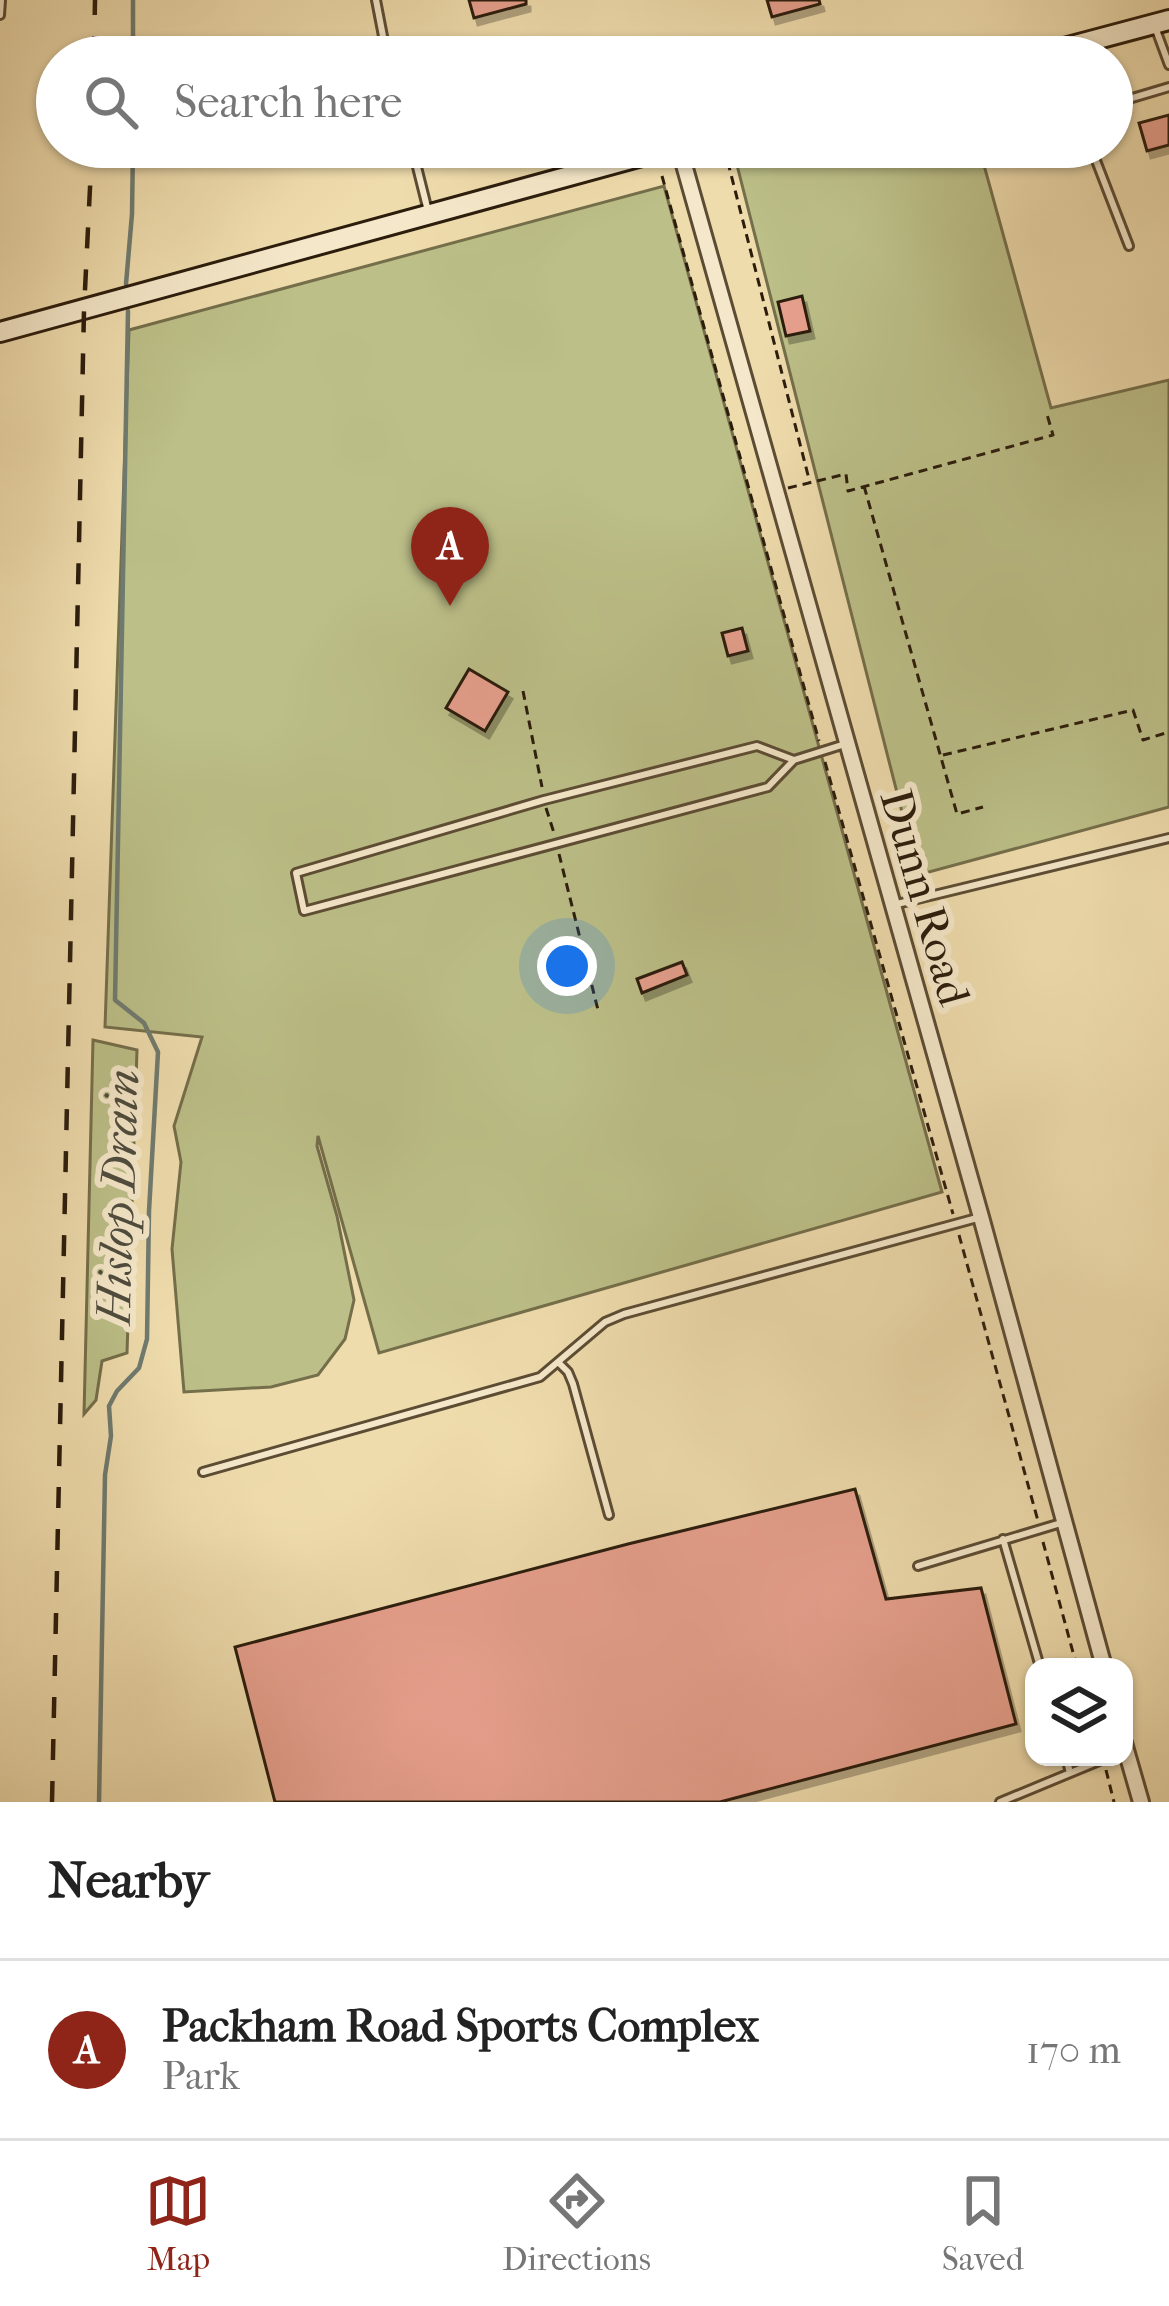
<!DOCTYPE html>
<html lang="en">
<head>
<meta charset="utf-8">
<style>
	:root { --surface:#fff; --page:#f2f2f2; --text:#222; --muted:#767676; --line:#e0e0e0; --accent:#8f2418 }
	body { margin:0; font-family:"IM FELL French Canon",serif; background:var(--page); color:var(--text) }
	.controls { position:absolute; right:36px; bottom:36px; display:grid; overflow:hidden; border-radius:24px; box-shadow:0 3px 9px #0004 }
	.controls button { width:108px; height:108px; display:grid; place-items:center; padding:0; border:0; border-bottom:3px solid var(--line); background:var(--surface); color:var(--text); font:60px sans-serif }
	.you { position:absolute; left:567px; top:966px; width:42px; height:42px; margin:-30px; border:9px solid #fff; border-radius:50%; background:#1a73e8; box-shadow:0 0 0 18px #1a73e833 }
	.badge { display:grid; place-items:center; width:78px; height:78px; border-radius:50%; background:var(--accent); color:#fff; font-size:39px; font-weight:700 }
	.pin { position:absolute; translate:-50% -99px; filter:drop-shadow(0 3px 6px #0008) }
	.pin::after { content:''; position:absolute; top:63px; width:42px; height:36px; background:inherit; clip-path:polygon(0 0,100% 0,50% 100%) }
	.list { margin:0; padding:0; list-style:none }
	h2 { display:flex; justify-content:space-between; align-items:center; height:156px; margin:0; padding:0 48px; font-size:51px }
	h2 small { font-size:39px; font-weight:400; color:var(--muted) }
	.list li { display:grid; grid-template-columns:78px 1fr auto; gap:36px; align-items:center; box-sizing:border-box; height:180px; padding:0 48px; border-top:3px solid var(--line) }
	.list b { display:block; font-size:45px; white-space:nowrap }
	.list p { margin:0; font-size:39px; white-space:nowrap; color:var(--muted) }
	.list em { font-size:39px; font-style:normal; color:var(--muted) }
	.icon { flex:none; width:66px; height:66px; fill:none; stroke:currentColor; stroke-width:2; stroke-linecap:round; stroke-linejoin:round }
	.map { position:relative; flex:none; width:1169px; height:1802px; overflow:hidden }
	.search { position:absolute; background:var(--surface); box-shadow:0 3px 9px #0004; left:36px; right:36px; top:36px; height:132px; display:flex; align-items:center; gap:30px; box-sizing:border-box; padding:0 42px; border-radius:66px; color:var(--muted); font-size:45px }
	.sheet { height:336px; background:var(--surface) }
	nav { display:flex; justify-content:space-around; align-items:center; box-sizing:border-box; height:168px; border-top:3px solid var(--line); background:var(--surface); font-size:33px; color:var(--muted) }
	nav a { display:grid; justify-items:center; gap:6px }
	nav .on { color:var(--accent) }
	.map>svg:first-child { display:block }
	.green { fill:#bcbf88; stroke:#746e4a; stroke-width:3 }
	.lines { fill:none; stroke-linecap:round; stroke-linejoin:round }
	.stream { stroke:#6f7b70; stroke-width:4.5 }
	.building { fill:#e7a08e; stroke:#2b1c0c; stroke-width:3; filter:url(#shadow) }
	.lane-casing { stroke:#5c4c34; stroke-width:12 }
	.street-casing { stroke:#5c4c34; stroke-width:20 }
	.secondary-casing { stroke:#2b1c0c; stroke-width:24 }
	.path { stroke:#2b1c0c; stroke-width:3; stroke-dasharray:9 6; stroke-linecap:butt }
	.lane { stroke:#f5e8ca; stroke-width:6 }
	.street { stroke:#f5e8ca; stroke-width:14 }
	.secondary { stroke:#f5e8ca; stroke-width:18 }
	.rail { stroke:#2b1c0c; stroke-width:4.5; stroke-dasharray:21 21; stroke-linecap:butt }
	.labels { text-anchor:middle; stroke-width:12; stroke-linejoin:round; paint-order:stroke }
	.street-label { font-size:45px; fill:#2b1c0c; stroke:#f5e8ca }
	.water-label { font-size:48px; font-style:italic; fill:#4d4b3e; stroke:#f5e8ca }
</style>
</head>
<body>
<div class="map">
<svg width="1169" height="1802" viewBox="0 0 1169 1802">
	<defs>
		<filter id="shadow"><feDropShadow dx="4" dy="7" stdDeviation="0" flood-color="#0004"/></filter>
	</defs>
	<rect width="100%" height="100%" fill="#efdcad"/>
	<filter id="stains"><feTurbulence type="fractalNoise" baseFrequency=".00167" numOctaves="4"/><feColorMatrix values="0 0 0 0 .2 0 0 0 0 .09 0 0 0 0 .02 0 0 0 .5 -.17"/></filter>
	<radialGradient id="worn" r=".72"><stop offset=".6" stop-color="#630" stop-opacity="0"/><stop offset="1" stop-color="#630" stop-opacity=".3"/></radialGradient>
	<path class="green" d="M800,147H979L1051,408L1169,380V807L918,875L737,165Z
		M664,186L942,1192L379,1353L318,1136L317,1146L337,1216L354,1300L345,1339L318,1375L271,1387L184,1392L172,1249L181,1162L174,1126L202,1037L105,1027L129,330Z
		M93,1040L137,1050L127,1353L102,1361L96,1400L84,1414Z"/>
	<g class="lines">
		<path class="stream" d="M133,57V0
			M126,284L132,214L133,147
			M99,1802L105,1475L111,1436L109,1406L117,1391L139,1368L147,1339L149,1211L158,1052L144,1023L115,1000L128,311"/>
	</g>
	<path class="building" d="M469,0H526V4L474,18Z
		M767,0H819L820,4L772,17Z
		M1169,115V145L1147,151L1139,123Z
		M802,296L810,331L786,336L778,302Z
		M742,628L748,651L728,656L722,633Z
		M469,669L508,692L485,731L446,708Z
		M682,962L687,975L642,993L637,979Z
		M855,1489L886,1599L981,1588L1016,1724L720,1802H275L235,1647L628,1544Z"/>
	<g class="lines">
		<defs>
			<path id="lane" d="M376,0L387,57
				M0,15L1,0
				M1155,27L1169,65
				M1112,104L1169,87
				M412,147L428,211
				M1094,147L1095,158L1129,246
				M794,760L757,746L544,800L296,873L304,911L768,787L794,760L845,744
				M893,905L1169,838
				M558,1362L568,1372L573,1384L609,1515
				M203,1472L540,1377L605,1322L624,1314L977,1218
				M1003,1539L1040,1667
				M918,1566L1061,1523
				M1066,1757L1070,1773
				M1000,1802L1109,1757"/>
			<path id="street" d="M679,147L981,1217L1104,1667
				M1124,1743L1141,1802"/>
			<path id="secondary" d="M1030,57L1169,20
				M0,332L675,147"/>
		</defs>
		<use href="#lane" class="lane-casing"/>
		<use href="#street" class="street-casing"/>
		<use href="#secondary" class="secondary-casing"/>
		<path class="path" d="M724,147L810,483
			M662,176L819,741
			M864,486L957,814L983,807
			M788,488L846,474L848,491L1053,435L1046,411
			M523,691L542,787
			M943,755L1133,710L1143,740L1169,732
			M825,762L953,1214
			M546,808L554,833
			M559,854L598,1010
			M959,1235L1038,1521
			M1043,1542L1077,1667
			M1106,1770L1114,1802"/>
		<use href="#lane" class="lane"/>
		<use href="#street" class="street"/>
		<use href="#secondary" class="secondary"/>
		<path class="rail" d="M94,57L95,0
			M52,1802L84,310L92,147"/>
	</g>
	<g class="labels">
		<g class="street-label">
			<text transform="translate(926 897) rotate(74)" y="16">Dunn Road</text>
		</g>
		<g class="water-label">
			<text transform="translate(117 1197) rotate(-88)" y="17">Hislop Drain</text>
		</g>
	</g>
	<rect width="100%" height="100%" filter="url(#stains)"/>
	<rect width="100%" height="100%" fill="url(#worn)"/>
</svg>
<div class="controls">
<button><svg class="icon" aria-label="layers" viewBox="0 0 24 24"><path d="M12 4l9 5-9 5-9-5zM3 14l9 5 9-5"/></svg></button>
</div>
<div class="you"></div>
<div class="pin badge" style="left:450px;top:606px">A</div>
<div class="search"><svg class="icon" aria-label="search" viewBox="0 0 24 24"><circle cx="10" cy="10" r="6"/><path d="M15 15l6 6"/></svg>Search here</div>
</div>
<section class="sheet">
<h2>Nearby<small></small></h2>
<ul class="list">
<li><span class="badge">A</span><div><b>Packham Road Sports Complex</b><p>Park</p></div><em>170 m</em></li>
</ul>
</section>
<nav>
<a class="on"><svg class="icon" aria-label="map" viewBox="0 0 24 24"><path d="M3 6l6-2 6 2 6-2v14l-6 2-6-2-6 2zM9 4v14M15 6v14"/></svg>Map</a>
<a><svg class="icon" aria-label="directions" viewBox="0 0 24 24"><path d="M12 3l9 9-9 9-9-9zM9 14v-3h6M13 9l2 2-2 2"/></svg>Directions</a>
<a><svg class="icon" aria-label="saved" viewBox="0 0 24 24"><path d="M7 4h10v16l-5-4-5 4z"/></svg>Saved</a>
</nav>
</body>
</html>
